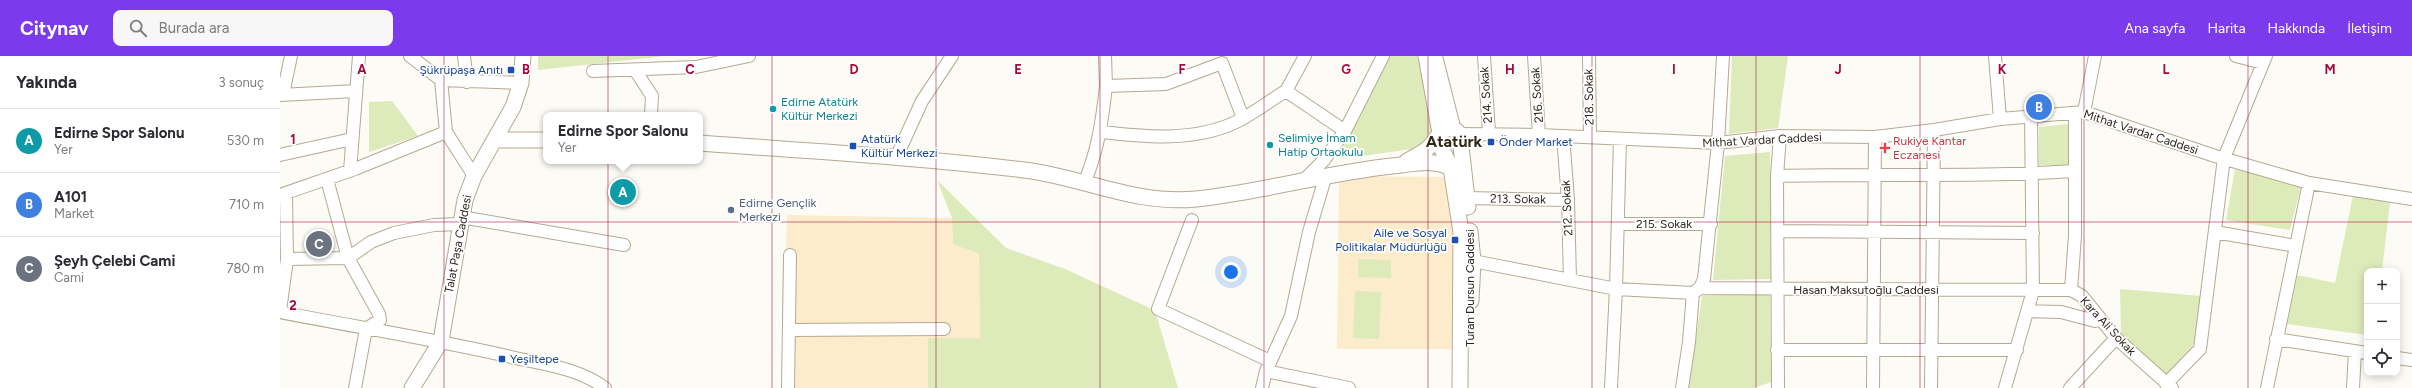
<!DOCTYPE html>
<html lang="tr">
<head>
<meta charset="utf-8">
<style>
	:root { --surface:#fff; --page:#f7f7f7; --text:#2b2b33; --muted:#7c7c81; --line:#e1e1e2; --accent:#7c3aed }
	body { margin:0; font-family:Figtree,sans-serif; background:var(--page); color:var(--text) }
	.controls { position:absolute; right:12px; bottom:12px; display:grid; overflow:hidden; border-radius:8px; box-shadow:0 2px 10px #0003 }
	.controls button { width:36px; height:36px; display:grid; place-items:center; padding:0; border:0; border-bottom:1px solid var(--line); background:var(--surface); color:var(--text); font:20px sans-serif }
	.you { position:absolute; left:951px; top:216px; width:14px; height:14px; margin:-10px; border:3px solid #fff; border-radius:50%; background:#1a73e8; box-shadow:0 0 0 6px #1a73e833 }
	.badge { display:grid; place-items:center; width:26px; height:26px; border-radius:50%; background:var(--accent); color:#fff; font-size:13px; font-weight:700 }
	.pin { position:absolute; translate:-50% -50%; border:2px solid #fff; box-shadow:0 1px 4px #0006 }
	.popup { position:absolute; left:263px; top:56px; width:160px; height:52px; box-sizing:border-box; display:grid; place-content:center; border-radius:8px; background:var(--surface); filter:drop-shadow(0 1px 3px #0005); font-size:13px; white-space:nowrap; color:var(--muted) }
	.popup b { font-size:15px; color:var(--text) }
	.popup::after { content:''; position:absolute; left:50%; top:100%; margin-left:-8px; border:8px solid transparent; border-top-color:var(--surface) }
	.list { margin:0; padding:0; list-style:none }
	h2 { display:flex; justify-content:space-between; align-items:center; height:52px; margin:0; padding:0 16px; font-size:17px }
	h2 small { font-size:13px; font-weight:400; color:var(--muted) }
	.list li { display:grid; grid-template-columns:26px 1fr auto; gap:12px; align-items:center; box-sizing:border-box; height:64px; padding:0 16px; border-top:1px solid var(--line) }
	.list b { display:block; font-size:15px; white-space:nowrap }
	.list p { margin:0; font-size:13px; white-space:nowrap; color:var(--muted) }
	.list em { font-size:13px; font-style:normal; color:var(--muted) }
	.icon { flex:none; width:22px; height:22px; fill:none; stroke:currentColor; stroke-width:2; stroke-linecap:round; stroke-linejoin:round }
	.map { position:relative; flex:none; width:2132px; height:332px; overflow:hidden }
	header { display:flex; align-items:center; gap:24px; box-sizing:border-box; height:56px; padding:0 20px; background:var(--accent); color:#fff }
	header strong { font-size:19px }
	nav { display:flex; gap:22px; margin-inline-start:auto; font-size:14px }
	.search { width:280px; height:36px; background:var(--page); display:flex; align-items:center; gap:10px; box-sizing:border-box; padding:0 14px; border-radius:8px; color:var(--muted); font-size:15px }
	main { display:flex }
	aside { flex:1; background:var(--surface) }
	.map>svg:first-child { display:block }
	.built { fill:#fdeccc }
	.green { fill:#ddeab9 }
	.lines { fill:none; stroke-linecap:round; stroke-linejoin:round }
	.minor-casing { stroke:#b5a991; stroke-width:14 }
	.major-casing { stroke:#b5a991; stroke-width:17 }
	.minor { stroke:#fff; stroke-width:12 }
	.major { stroke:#fff; stroke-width:15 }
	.grid { fill:none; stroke:#a4093c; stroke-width:1; stroke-opacity:0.55 }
	.transit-dot { fill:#1a4fb4; stroke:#fff; stroke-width:1.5 }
	.culture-dot { fill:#0f9aa8; stroke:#fff; stroke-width:1.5 }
	.health-dot { fill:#e0444e; stroke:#fff; stroke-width:1.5 }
	.service-dot { fill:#5c6f8a; stroke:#fff; stroke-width:1.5 }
	.labels { text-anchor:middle; stroke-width:3.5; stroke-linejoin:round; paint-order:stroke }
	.transit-label { font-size:12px; fill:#164399; stroke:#fff; text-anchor:start }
	.street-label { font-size:12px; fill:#2c271e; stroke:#fff }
	.culture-label { font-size:12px; fill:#0d838f; stroke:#fff; text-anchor:start }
	.health-label { font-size:12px; fill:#be3a42; stroke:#fff; text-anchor:start }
	.service-label { font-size:12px; fill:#4e5e75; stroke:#fff; text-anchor:start }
	.district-label { font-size:16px; font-weight:bold; fill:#332915; stroke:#fff }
	.grid-label { font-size:13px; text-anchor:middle; font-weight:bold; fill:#a4093c; stroke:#fff; stroke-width:3.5; stroke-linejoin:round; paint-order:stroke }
</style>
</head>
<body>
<header>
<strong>Citynav</strong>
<div class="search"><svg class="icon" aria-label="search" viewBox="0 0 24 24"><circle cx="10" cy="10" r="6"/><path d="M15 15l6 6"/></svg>Burada ara</div>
<nav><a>Ana sayfa</a><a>Harita</a><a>Hakkında</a><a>İletişim</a></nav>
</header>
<main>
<aside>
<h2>Yakında<small>3 sonuç</small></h2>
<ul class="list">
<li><span class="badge" style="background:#0f9aa8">A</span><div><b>Edirne Spor Salonu</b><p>Yer</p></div><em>530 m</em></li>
<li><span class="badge" style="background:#3f7fe0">B</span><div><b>A101</b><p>Market</p></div><em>710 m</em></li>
<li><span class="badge" style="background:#6b7280">C</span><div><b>Şeyh Çelebi Cami</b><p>Cami</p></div><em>780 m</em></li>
</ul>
</aside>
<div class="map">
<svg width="2132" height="332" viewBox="0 0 2132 332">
	<rect width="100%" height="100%" fill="#fdfbf6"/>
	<path class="built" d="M1059,120L1167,121L1175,173L1174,293H1057Z
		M507,159L672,162L673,188L699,198L700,282H648V332H502Z"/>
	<path class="green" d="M258,0H385L258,14Z
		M1110,0H1137L1151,59V78L1139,92L1061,103L1060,97Z
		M1452,0H1508L1498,72L1449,78Z
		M112,45L138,80L89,96V46Z
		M1788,68V110L1759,109V71Z
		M1490,96L1492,223L1433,224L1445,100Z
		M1955,113L2021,130L2010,174L1946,164Z
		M657,124L726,192L785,213L872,253L877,261L898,332H648V282H700L699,198L673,188L672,162Z
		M2073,140L2110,146L2102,215H2087V279L2007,268L2017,219L2055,227Z
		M1078,203L1111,204V222L1078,221Z
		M1840,233L1921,240C1917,286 1920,287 1886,320L1841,277Z
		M1075,235L1101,236L1099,283L1073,282Z
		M1490,237L1491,326L1474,332H1409L1422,240Z"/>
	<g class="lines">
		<defs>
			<path id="minor" d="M130,0L161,24L241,27
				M184,0L187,26
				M825,0L826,30
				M1204,0L1209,77
				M1254,0L1259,79
				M1309,0L1310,81
				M1715,0L1720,63
				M1956,0L1983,7
				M355,14L372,40L371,59
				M313,15L416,11L469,0
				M161,24L166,76L194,120
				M1006,35L1025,0
				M3,38L11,0
				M0,39L76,35
				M1804,56L1815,0
				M1065,75L1103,0
				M822,76C865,81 914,86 956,66C973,58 989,45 1006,35L1065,75L1044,104L1025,123
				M1179,78L1259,79L1438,87L1500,80L1595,81L1654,74L1720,63L1804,56L1935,100L2029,127L2132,143
				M1283,80L1288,144L1290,224
				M0,99L72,83
				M616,102L642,45L672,0
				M70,115L79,0
				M1497,120C1596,117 1695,122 1793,115
				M47,123L68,202L99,258L100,264L86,273L75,332
				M804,128C818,94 822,66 826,30L886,28L942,7L963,62
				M0,139L75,113L166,76
				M1187,142L1288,144
				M181,161L344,189
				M912,164L878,253L990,305
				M1338,168H1431
				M1498,175L1753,177
				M1935,176L2016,190
				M7,203L68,202L91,186L114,177L154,169L180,168
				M1193,205L1336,233L1413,237L1420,232L1424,223L1438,87L1443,0
				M1420,232L1791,234L1802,240L1836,282L1892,332
				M1791,234L1795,180V57
				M0,255L7,203L6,137
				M1747,255L1781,256L1815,265L1820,262
				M0,256C76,271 152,283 227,300C260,308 297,311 325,332
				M509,274L664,273
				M1996,283L2087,297
				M1497,294H1737
				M2117,302L2132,304
				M986,315L1011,260L1029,176L1046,119
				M1886,328L1920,293L1944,102L1986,0
				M508,332L510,199
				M982,332L986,315L1069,332
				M1331,332L1336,233L1340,83
				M1402,332L1409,286L1413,237
				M1498,332L1497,120L1500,80
				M1593,332L1595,81
				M1651,332L1654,74
				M1725,332L1753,235L1751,60
				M1790,332L1836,282
				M1987,332L2029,127
				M2073,332L2075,295"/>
			<path id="major" d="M1146,0L1160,77L1159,87L1171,112L1181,176L1180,332
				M1155,2L1173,73
				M215,84H266
				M420,87C528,95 636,101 744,114C803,121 854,149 916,143C982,136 1046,117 1112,110C1132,108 1152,102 1171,112
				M1127,105C1134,101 1141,98 1147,93C1157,86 1161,66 1177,75L1180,82L1188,151
				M1190,175L1193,205L1191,245
				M132,332L161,285L185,144L194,120L233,51L241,27L243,0"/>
		</defs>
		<use href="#minor" class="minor-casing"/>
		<use href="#major" class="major-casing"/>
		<use href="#minor" class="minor"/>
		<use href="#major" class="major"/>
	</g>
	<path class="grid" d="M164,0V332M328,0V332M492,0V332M656,0V332M820,0V332M984,0V332M1148,0V332M1312,0V332M1476,0V332M1640,0V332M1804,0V332M1968,0V332M0,166H2132"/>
	<g class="transit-dot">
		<rect x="227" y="10" width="8" height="8" rx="2"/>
		<rect x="1207" y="82" width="8" height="8" rx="2"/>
		<rect x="569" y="86" width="8" height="8" rx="2"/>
		<rect x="1171" y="180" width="8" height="8" rx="2"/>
		<rect x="218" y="299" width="8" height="8" rx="2"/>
	</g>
	<g class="culture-dot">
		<circle cx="493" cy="53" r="4"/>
		<circle cx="990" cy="89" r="4"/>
	</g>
	<path class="health-dot" d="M1603 86h4v4h4v4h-4v4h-4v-4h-4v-4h4z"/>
	<circle class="service-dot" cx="451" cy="154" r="4"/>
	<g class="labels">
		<g class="transit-label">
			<text x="223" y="18" text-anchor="end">Şükrüpaşa Anıtı</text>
			<text x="581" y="87">Atatürk<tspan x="581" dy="14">Kültür Merkezi</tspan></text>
			<text x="1219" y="90">Önder Market</text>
			<text x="1167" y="181" text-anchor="end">Aile ve Sosyal<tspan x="1167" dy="14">Politikalar Müdürlüğü</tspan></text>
			<text x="230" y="307">Yeşiltepe</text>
		</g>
		<g class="street-label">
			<text transform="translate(1206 39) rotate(-94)" y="4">214. Sokak</text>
			<text transform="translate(1257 39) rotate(-94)" y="4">216. Sokak</text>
			<text transform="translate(1309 41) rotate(-91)" y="4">218. Sokak</text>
			<text transform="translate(1861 76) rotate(18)" y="4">Mithat Vardar Caddesi</text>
			<text transform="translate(1482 84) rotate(-3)" y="4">Mithat Vardar Caddesi</text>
			<text transform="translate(1238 143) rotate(1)" y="4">213. Sokak</text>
			<text transform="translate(1287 152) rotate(-93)" y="4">212. Sokak</text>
			<text x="1384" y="172">215. Sokak</text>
			<text transform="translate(178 188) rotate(-79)" y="4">Talat Paşa Caddesi</text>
			<text transform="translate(1190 232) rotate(-90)" y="4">Turan Dursun Caddesi</text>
			<text x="1586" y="238">Hasan Maksutoğlu Caddesi</text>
			<text transform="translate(1828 270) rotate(47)" y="4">Kara Ali Sokak</text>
		</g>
		<g class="culture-label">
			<text x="501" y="50">Edirne Atatürk<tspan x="501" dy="14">Kültür Merkezi</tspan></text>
			<text x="998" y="86">Selimiye İmam<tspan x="998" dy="14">Hatip Ortaokulu</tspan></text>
		</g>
		<g class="health-label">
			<text x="1613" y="89">Rukiye Kantar<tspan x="1613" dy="14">Eczanesi</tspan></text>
		</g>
		<g class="service-label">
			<text x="459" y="151">Edirne Gençlik<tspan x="459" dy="14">Merkezi</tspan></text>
		</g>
		<g class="district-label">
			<text x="1174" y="91">Atatürk</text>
		</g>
	</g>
	<g class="grid-label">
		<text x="82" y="18">A</text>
		<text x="246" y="18">B</text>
		<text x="410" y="18">C</text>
		<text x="574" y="18">D</text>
		<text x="738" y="18">E</text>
		<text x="902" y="18">F</text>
		<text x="1066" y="18">G</text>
		<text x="1230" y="18">H</text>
		<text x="1394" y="18">I</text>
		<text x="1558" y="18">J</text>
		<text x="1722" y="18">K</text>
		<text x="1886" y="18">L</text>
		<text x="2050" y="18">M</text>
		<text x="13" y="88">1</text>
		<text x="13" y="254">2</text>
	</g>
</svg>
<div class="controls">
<button>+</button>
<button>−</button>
<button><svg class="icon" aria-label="locate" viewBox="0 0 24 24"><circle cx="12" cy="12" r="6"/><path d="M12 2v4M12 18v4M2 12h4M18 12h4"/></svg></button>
</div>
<div class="you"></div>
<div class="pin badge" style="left:343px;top:136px;background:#0f9aa8">A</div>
<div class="popup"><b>Edirne Spor Salonu</b>Yer</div>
<div class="pin badge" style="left:1759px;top:51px;background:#3f7fe0">B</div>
<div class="pin badge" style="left:39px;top:188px;background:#6b7280">C</div>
</div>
</main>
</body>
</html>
